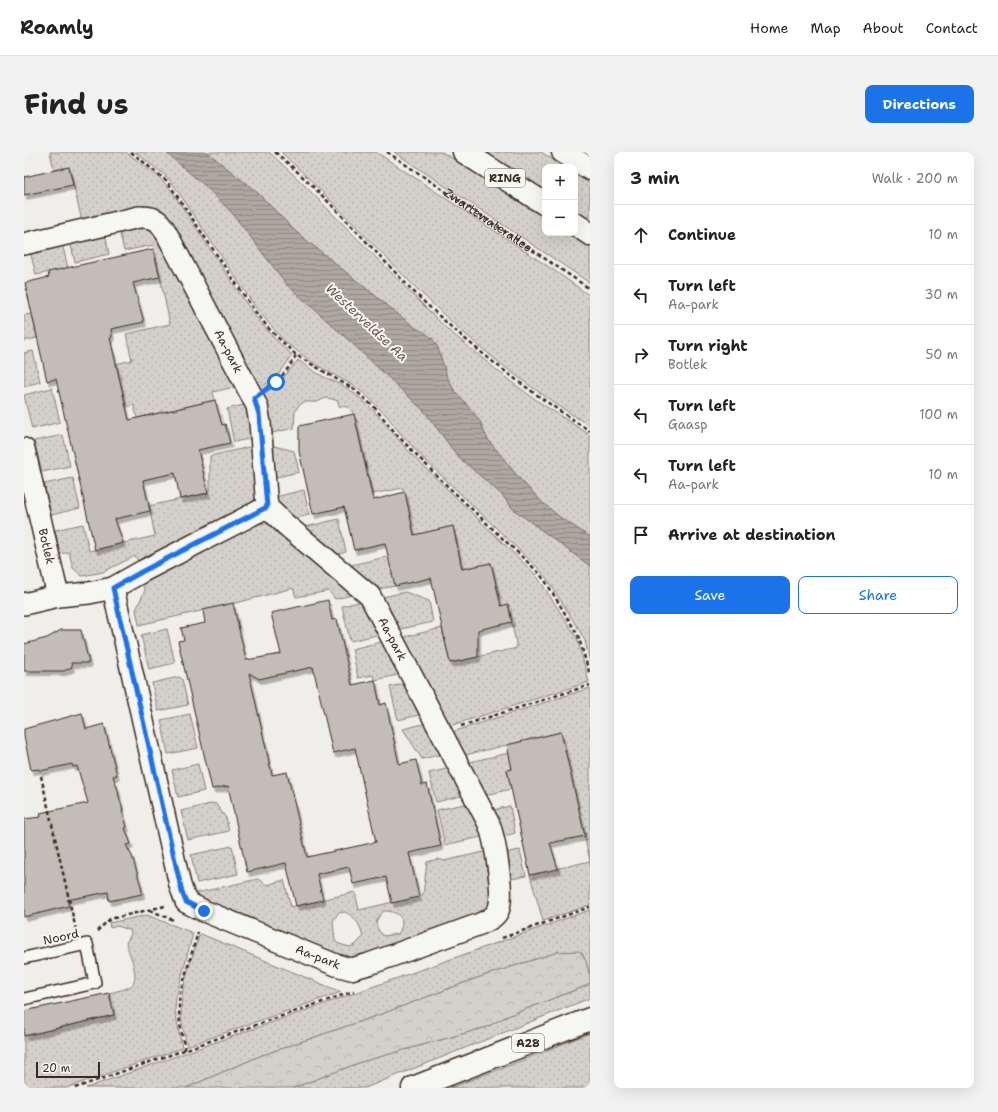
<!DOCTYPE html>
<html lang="en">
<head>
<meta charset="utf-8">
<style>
	:root { --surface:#fff; --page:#f2f2f2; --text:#222; --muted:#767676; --line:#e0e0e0; --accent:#1a73e8 }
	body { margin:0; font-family:"Shantell Sans",sans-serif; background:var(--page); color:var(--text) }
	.controls { position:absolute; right:12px; top:12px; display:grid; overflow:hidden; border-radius:8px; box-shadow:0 4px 16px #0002 }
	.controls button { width:36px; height:36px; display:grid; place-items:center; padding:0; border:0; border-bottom:1px solid var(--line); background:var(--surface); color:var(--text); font:20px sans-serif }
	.scale { position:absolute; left:12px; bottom:10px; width:64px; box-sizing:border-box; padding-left:4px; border:2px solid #3b2a1e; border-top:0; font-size:11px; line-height:14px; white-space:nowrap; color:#3b2a1e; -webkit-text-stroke:3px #f6f6f2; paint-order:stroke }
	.stop { position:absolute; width:12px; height:12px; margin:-9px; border:3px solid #1a73e8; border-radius:50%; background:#fff }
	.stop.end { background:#1a73e8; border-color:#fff; box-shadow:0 1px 4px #0008 }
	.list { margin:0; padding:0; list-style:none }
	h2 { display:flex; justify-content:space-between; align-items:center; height:52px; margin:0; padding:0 16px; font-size:17px }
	h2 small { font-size:13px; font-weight:400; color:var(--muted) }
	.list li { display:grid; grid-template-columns:26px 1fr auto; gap:12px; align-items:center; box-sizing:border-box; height:60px; padding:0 16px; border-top:1px solid var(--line) }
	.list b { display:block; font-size:15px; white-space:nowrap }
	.list p { margin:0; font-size:13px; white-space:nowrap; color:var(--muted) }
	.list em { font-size:13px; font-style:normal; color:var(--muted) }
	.actions { display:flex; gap:8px; padding:12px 16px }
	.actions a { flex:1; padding:9px 0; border:1px solid var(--accent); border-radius:8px; text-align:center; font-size:14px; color:var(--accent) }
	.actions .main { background:var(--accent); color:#fff }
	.icon { flex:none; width:22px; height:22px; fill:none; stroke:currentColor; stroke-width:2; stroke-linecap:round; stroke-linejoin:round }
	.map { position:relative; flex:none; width:566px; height:936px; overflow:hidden; border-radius:8px }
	header { display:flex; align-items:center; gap:24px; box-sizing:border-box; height:56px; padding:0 20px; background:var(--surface); border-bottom:1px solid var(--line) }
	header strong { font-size:19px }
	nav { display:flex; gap:22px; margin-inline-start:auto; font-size:14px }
	.intro { display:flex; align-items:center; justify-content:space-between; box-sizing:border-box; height:96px; padding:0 24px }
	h1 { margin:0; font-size:28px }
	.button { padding:10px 18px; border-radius:8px; background:var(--accent); color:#fff; font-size:14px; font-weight:700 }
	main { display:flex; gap:24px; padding:0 24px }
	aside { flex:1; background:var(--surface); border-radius:8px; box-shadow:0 4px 16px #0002 }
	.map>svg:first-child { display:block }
	.grass { fill:url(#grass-dots); stroke:#887e75; fill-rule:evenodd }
	.forest { fill:url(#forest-crowns); stroke:#887e75 }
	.water { fill:url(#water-rules); stroke:#81766d }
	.building { fill:#c2bdb7; stroke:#3b2a1e; fill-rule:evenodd; filter:url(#shadow) }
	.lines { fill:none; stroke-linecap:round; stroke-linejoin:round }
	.service-casing { stroke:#3b2a1e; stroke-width:14 }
	.minor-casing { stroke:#3b2a1e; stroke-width:24 }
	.primary-casing { stroke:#3b2a1e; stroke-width:25 }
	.motorway-casing { stroke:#3b2a1e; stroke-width:25 }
	.path { stroke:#3b2a1e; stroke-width:2.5; stroke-dasharray:4 3; stroke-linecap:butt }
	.service { stroke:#f6f6f2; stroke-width:11 }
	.minor { stroke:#f6f6f2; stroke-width:21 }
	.primary { stroke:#f6f6f2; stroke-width:22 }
	.motorway { stroke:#f6f6f2; stroke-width:22 }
	.route { stroke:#1a73e8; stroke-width:5 }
	.labels { text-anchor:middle; stroke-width:4; stroke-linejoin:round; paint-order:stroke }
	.shield { fill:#f6f6f2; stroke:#73675e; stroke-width:1 }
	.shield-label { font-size:11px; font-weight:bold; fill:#3b2a1e }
	.street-label { font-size:12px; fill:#3b2a1e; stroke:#f6f6f2 }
	.water-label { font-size:13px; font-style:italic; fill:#64564c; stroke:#f6f6f2 }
</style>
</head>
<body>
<header>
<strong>Roamly</strong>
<nav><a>Home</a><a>Map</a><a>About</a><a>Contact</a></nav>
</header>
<div class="intro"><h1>Find us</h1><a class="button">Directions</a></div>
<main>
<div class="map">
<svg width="566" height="936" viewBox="0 0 566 936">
	<defs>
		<pattern id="grass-dots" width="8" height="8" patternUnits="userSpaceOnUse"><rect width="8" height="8" fill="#d4d1cc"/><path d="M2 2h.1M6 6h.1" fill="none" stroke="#b7b4af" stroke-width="1.8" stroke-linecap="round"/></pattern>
		<pattern id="forest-crowns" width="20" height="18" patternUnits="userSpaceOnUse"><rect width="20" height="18" fill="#d4d1cc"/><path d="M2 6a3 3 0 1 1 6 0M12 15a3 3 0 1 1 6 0" fill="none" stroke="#b7b4af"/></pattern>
		<pattern id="water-rules" width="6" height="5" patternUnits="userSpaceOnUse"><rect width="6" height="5" fill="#afa8a1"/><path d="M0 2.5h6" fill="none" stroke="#908983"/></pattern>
		<filter id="shadow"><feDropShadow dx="2.5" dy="4.5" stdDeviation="0" flood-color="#0004"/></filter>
	</defs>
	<rect width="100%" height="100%" fill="#efeeea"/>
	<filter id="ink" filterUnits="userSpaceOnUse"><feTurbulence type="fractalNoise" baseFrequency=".025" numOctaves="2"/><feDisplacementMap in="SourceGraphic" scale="8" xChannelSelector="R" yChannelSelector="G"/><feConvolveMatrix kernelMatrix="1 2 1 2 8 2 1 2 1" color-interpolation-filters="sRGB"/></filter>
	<g filter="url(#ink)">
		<path class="grass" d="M26,0H102L135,25L147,38L228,160L250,186L268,203C256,222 253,226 234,237L151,75C143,63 139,54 123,54L58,69L45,15L30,18Z
			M111,0H141L178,31L209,62L263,132L329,192L401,260L429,298L438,308L477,342L489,357L566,414V510L561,489L557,481L524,428L514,416L400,307L376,281L363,264L342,243L330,234L289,211L260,189L232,156L149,32L141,23Z
			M183,0H245L275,28L424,178L486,229L515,250L566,283V385L537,366L519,351L496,327L465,289L460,280L457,271L449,260L430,238L423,225L414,196L408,186L390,175L271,79L234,41Z
			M257,0H352L531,119L566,144V274C513,241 462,203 417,160C362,108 312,51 257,0Z
			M370,0H418L521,66V81H544L566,96V131Z
			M459,0H517L540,15H521V40Z
			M551,22L566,32V69L551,59Z
			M115,73L128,76L214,234L189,240L191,248L113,266L110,253L102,255L92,212L108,208L102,182L146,172L129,93L100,99L95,78Z
			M81,81L85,102L51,110L46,89Z
			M38,91L44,116L12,123L6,99Z
			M8,162L13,186L0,189V163Z
			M9,199L16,230L0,234V201Z
			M274,208C282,214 291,220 300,225C309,229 319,233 327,239C352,256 368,282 389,304L512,423L553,486L565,530L422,575L376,486L418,476L426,511L493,496L484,453L476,454L467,411L438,417L429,375L390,383L379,336L348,342L330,262L324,255L315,254L314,249L308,247L302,246L293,250H280L274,254L271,260L270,276L244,282L237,243L255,231Z
			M28,236L36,270L8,277L0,243Z
			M224,252L230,286L210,290L203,257Z
			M39,283L46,314L18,320L10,289Z
			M246,293L270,299L275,320L248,326Z
			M230,294L232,345L228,351L116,412L111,404L79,420L58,424L49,416L45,400L36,402L31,378L59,372L65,399L131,384L125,354L184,341L186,339V304Z
			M49,326L56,356L27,363L20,332Z
			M280,338L285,363L267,367L258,357L251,345Z
			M315,367L322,400L309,403L277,376Z
			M233,371L245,372L251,374L333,442L311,447L305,439L272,445L269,436L216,450L115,473L112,458L121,438L116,429Z
			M371,403V434L349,438L323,414Z
			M381,440L405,449L409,470L372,478L355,446Z
			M339,449L357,482L326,489L318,454Z
			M143,477L151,511L125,517L117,483Z
			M361,489L378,522L351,528L349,523L334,526L328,497Z
			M155,525L158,527L164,553L134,559L128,531Z
			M382,531L399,562L374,568L366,535Z
			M566,536V709L537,580L437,604L425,581Z
			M166,562L174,596L144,602L137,568Z
			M403,571L419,602L398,607L379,577Z
			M485,601L488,617L483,618L487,637L458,644L441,611Z
			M174,612L180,639L154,645L148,618Z
			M427,616L441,643L412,650L405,621Z
			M191,651L202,666L205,679L164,688L157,659Z
			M445,651L461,684L421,693L413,658Z
			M486,654L491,681L477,685L469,658Z
			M208,694L214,722L173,731L167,703Z
			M496,698L502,724L482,728L479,701Z
			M464,699L467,752L459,762L325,809L184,754L168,742L234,727L243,733L260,728L267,755L331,740L335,758L399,743L403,710L414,707L420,709ZM360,759C376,759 383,768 374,782L359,784C350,773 350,769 360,759ZM321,760C332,765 337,774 339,785L331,793L326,795L315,792L311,789L309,769L314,761Z
			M566,709V753L519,769L506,723Z
			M566,758V822L558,801L534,800L453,826L358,862L236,904L162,936H62Z
			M123,763L169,781L152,846L151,858L158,896L42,936H0V884L90,863L85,841C92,839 101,838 107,834C117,827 105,801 102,791L107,782L106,778L93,774L86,776L85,771Z
			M177,782L317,840L163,894C161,884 158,873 157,863C156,836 167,809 175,784Z
			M566,830V846L341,936H269L337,910L463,875L481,865L557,836Z
			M566,881V936H426L479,916Z"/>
		<path class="forest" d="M555,799C562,803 566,822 566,830L564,833L481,865L463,875L337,910L269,936H162L236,904L358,862L453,826L534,800Z"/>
		<path class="water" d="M141,0H183L234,41L271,79L390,175L402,181L411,190L414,196L423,225L430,238L449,260L457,271L460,280L465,289L496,327L519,351L537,366L566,385V414L489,357L477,342L438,308L429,298L401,260L329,192L263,133L209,62L178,31Z"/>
		<path class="building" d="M45,15L49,33L0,43V25Z
			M129,97L136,125L109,131L120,170L87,177L88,185L86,186L105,268L191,248L198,273L201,272L206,291L174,298L184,341L156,347L151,321L119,328L126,359L91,367L99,391L71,398L32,227L23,229L1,131L25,125L24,120Z
			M330,262L349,348L381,340L390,383L429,374L438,417L467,411L477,454L484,452L488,470L454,478V505L426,511L407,426L371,434L361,391L330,398L320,355L289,362L275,299V274Z
			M304,448L308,468L313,467L328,533L351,528L356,553L362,551L375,612L392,608L398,633L403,632L417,694L385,701L395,745L368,751L362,725L329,732L325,715L293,722L299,748L272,754L262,711L223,720L204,634L188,637L154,489L160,488L157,476L181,471L179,458L209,451L222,508L257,502L247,461ZM289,515L309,601L331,596L352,690L283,705L263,620L248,623L225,521L235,527Z
			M37,478H57L65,511H47L48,515L40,519H0V492L23,486Z
			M58,561L62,577L80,572L93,623L89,624L95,641H94L99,658H98L103,675L101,676L107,692L102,693L108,704L117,734L118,742L85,749L84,740L43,748L45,754L0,765V667L17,665L16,661L64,651L53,614L49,615L48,612L16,619L15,617L7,618L0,584V577Z
			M537,580L561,684L526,691L534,717L506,723L483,618L488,617L483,593Z
			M85,841L90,863L0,884V859Z"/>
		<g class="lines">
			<defs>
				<path id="service" d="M0,806L63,792L71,831L0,847"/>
				<g id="minor">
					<path id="s2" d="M0,92L115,65C134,64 137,71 145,86L233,254L236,271L243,355L262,373L346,444L465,672C471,688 481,744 474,759C470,766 463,769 456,772L345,812L327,817L312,813L180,759L162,750L156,733L89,436"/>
					<path id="s3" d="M0,297L34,444"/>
					<path d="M0,452L34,444L65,441L89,436L119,419L243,355"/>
				</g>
				<path id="primary" d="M440,0L521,52
					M539,0L566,17
					M551,72L566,82"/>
				<path id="motorway" d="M389,936L566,867"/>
			</defs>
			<use href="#service" class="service-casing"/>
			<use href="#minor" class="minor-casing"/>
			<use href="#primary" class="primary-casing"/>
			<use href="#motorway" class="motorway-casing"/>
			<g class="path">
				<path d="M107,0L143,29L230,158L246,178L272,203L331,238L350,255L374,284L414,325L514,420L522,430L554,483L566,523"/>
				<path d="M251,0C301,42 346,95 392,142C445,194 504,239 566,279"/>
				<path id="s1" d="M363,0L566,137"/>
				<path d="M247,233C258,226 266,215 272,203"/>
				<path d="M437,574L566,533"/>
				<path d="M17,624L52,778"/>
				<path d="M126,758L149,768"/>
				<path d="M73,779L86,767L141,754"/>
				<path d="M478,786L566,755"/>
				<path d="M161,898C157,879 153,861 156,841L174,780"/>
				<path d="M51,936L330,839"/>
			</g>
			<use href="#service" class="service"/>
			<use href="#minor" class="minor"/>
			<use href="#primary" class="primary"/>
			<use href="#motorway" class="motorway"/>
		</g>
	</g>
	<g class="lines" filter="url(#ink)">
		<path class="route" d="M180,759L162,750L158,740L89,436L119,419L243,355L235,262L230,246L252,230"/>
	</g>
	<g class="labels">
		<g class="shield">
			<rect x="461" y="17" width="40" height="18" rx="3"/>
			<rect x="488" y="882" width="32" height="18" rx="3"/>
		</g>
		<g class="shield-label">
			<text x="481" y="30">RING</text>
			<text x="504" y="895">A28</text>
		</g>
		<g class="street-label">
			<text dy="4" stroke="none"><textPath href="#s1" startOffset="122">Zwartewaterallee</textPath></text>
			<text dy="4" stroke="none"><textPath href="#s2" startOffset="286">Aa-park</textPath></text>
			<text dy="4" stroke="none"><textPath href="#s3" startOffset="100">Botlek</textPath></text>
			<text dy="4" stroke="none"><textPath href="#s2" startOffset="634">Aa-park</textPath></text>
			<text transform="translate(37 785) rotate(-12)" y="4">Noord</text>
			<text transform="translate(294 805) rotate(21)" y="4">Aa-park</text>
		</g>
		<g class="water-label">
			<text transform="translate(343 170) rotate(43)" y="5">Westerveldse Aa</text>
		</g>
	</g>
</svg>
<div class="controls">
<button>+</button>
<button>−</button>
</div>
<div class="scale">20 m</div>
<div class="stop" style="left:252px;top:230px"></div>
<div class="stop end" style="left:180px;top:759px"></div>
</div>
<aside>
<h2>3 min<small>Walk · 200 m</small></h2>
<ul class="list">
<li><svg class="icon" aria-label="ahead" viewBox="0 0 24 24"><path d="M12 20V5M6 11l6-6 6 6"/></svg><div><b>Continue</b></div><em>10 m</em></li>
<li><svg class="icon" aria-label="left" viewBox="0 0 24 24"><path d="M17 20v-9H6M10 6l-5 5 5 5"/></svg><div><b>Turn left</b><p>Aa-park</p></div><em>30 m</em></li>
<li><svg class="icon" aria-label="right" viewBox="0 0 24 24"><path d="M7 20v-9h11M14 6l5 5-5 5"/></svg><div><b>Turn right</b><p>Botlek</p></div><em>50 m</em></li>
<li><svg class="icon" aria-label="left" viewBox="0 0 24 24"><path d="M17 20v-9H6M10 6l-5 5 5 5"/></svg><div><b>Turn left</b><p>Gaasp</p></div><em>100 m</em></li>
<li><svg class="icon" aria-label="left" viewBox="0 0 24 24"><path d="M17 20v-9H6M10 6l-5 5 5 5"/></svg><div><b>Turn left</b><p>Aa-park</p></div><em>10 m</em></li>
<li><svg class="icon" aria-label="arrive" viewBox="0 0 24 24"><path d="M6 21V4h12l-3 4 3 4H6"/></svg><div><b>Arrive at destination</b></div></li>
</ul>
<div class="actions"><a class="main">Save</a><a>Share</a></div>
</aside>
</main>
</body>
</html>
